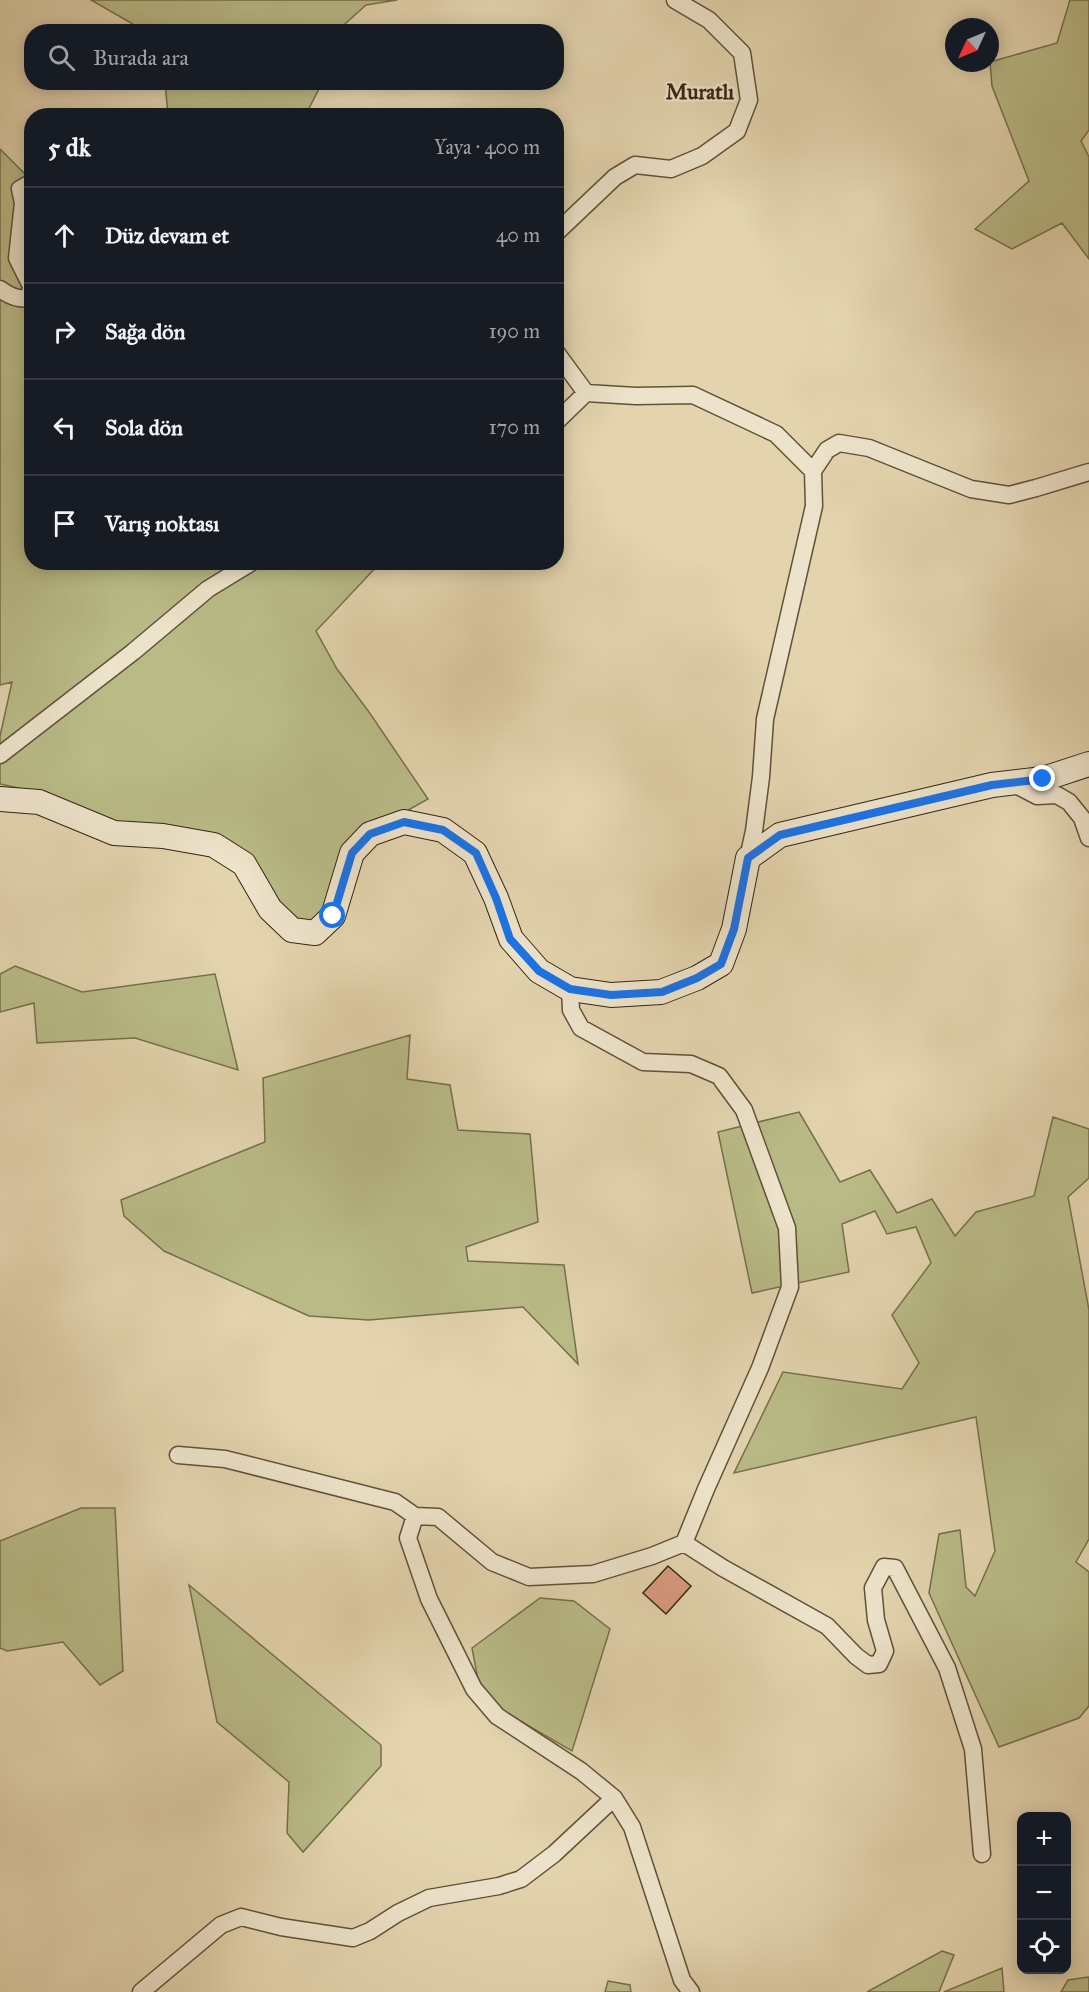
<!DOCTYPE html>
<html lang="tr">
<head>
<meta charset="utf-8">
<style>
	:root { --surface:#171b24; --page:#20242c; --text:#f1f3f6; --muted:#9ea1a6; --line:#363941 }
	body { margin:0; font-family:"IM FELL Great Primer",serif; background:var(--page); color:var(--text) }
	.controls { position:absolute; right:18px; bottom:18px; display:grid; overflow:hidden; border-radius:12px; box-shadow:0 3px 15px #0003 }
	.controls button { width:54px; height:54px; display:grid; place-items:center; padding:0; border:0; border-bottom:2px solid var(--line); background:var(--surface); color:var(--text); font:30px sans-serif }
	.compass { position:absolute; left:945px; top:18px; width:54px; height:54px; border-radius:50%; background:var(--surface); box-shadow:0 3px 15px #0003; rotate:226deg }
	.stop { position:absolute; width:18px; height:18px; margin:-14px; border:4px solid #1a73e8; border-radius:50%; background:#fff }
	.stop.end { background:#1a73e8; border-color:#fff; box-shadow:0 2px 6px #0008 }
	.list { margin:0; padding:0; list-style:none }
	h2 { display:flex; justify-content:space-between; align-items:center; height:78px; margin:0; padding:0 24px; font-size:26px }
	h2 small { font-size:20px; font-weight:400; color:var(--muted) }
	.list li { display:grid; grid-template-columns:39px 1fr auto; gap:18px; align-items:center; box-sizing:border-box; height:96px; padding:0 24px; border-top:2px solid var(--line) }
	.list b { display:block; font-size:22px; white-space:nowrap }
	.list em { font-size:20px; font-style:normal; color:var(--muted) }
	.icon { flex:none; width:33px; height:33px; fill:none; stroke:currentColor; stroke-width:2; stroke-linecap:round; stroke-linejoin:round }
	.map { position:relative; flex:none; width:1089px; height:1992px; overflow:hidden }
	.search { position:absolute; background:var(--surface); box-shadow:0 3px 15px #0003; left:24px; top:24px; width:540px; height:66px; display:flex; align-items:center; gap:15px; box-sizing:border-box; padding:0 21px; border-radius:24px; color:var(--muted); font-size:22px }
	.panel { position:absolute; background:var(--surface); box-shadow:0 3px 15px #0003; left:24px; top:108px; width:540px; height:462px; border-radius:24px }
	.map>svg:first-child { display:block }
	.green { fill:#b9bb87; stroke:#76704d; stroke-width:1.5 }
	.building { fill:#da9a80; stroke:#342513; stroke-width:1.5 }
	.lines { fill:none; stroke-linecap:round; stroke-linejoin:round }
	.street-casing { stroke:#60513a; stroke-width:19 }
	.secondary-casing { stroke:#342513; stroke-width:26 }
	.street { stroke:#ede3ca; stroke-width:16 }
	.secondary { stroke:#ede3ca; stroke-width:24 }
	.route { stroke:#1a73e8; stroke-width:8 }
	.labels { text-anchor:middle; stroke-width:5; stroke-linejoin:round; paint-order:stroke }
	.quarter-label { font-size:21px; font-weight:bold; fill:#342513; stroke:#ede3ca }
</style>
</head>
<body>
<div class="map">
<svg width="1089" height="1992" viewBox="0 0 1089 1992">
	<rect width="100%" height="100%" fill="#e3d4ae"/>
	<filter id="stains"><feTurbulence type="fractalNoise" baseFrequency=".00333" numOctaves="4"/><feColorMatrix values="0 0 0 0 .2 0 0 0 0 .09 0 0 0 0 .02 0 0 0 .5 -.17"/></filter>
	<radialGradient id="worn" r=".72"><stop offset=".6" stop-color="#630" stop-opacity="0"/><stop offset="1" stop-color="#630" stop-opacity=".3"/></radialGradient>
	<path class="green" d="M91,0H397L366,5L336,32L145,31Z
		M1070,0H1089V130L1081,141L1089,157V259L1062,223L1012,249L975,229L1029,181L992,86L990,62L1057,43Z
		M165,83V82L372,83L321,85L305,116L168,115Z
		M0,149L31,180L32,562L380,563L316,631L337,669L369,712L428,799L353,841L327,909L308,925L283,910L235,847L120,826L58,797L0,784V736L12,682L0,685Z
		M15,966L82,992L215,974L238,1070L135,1038L37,1043L34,1003L0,1012V974Z
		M410,1035L407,1079L450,1085L458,1130L530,1134L538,1222L466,1247L468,1261L564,1265L578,1364L523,1307L369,1320L309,1316L164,1251L124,1216L121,1200L265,1142L263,1078Z
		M799,1112L840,1182L870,1170L897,1213L932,1199L955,1236L976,1212L1034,1196L1053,1117L1089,1129V1178L1068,1197L1089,1310V1539L1076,1562L1089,1572V1706L1079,1718L999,1747L929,1593L939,1534L960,1530L966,1587L975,1596L995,1551L976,1417L734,1473L783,1372L902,1389L919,1363L892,1315L931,1263L916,1227L887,1234L875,1211L842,1224L849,1272L752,1293L718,1132Z
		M81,1508H115L123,1671L100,1685L63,1642L7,1651L0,1648V1541Z
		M189,1585L381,1745V1766L303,1852L287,1833L289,1782L217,1722Z
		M540,1598L574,1601L610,1629L572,1751L505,1712L479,1685L472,1648Z
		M942,1951L954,1955L939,1992H867Z
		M1002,1968L1004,1992H944Z
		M1089,1977V1992H1061L1068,1980Z
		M608,1981L630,1985L631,1992H605Z"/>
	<path class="building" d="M668,1566L691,1586L666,1614L643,1593Z"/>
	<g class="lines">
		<defs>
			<path id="street" d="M556,233L615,177L635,165L671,169L702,156L737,131L749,100L742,53L709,20L675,0
				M0,289C9,296 19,300 30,298L31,286L17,258L23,203L20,189L27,185L32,188
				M556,352L586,393
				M556,422L586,393L636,396L693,395L776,434L813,471L814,506L765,719L761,777L754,831L748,858
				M813,471L827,450L839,443L869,448L971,489L1009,495L1036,488L1089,472
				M0,755L133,652L208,589L252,562
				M1012,783L1037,796L1057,795L1069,802L1082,818L1089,838
				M570,989L571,1010L581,1028L643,1062L691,1064L719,1076L744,1110L787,1228L790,1287L760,1368L706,1489L684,1543L652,1556L593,1574L529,1577L492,1562L438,1517L415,1516L408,1538L429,1599L474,1689L497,1716L581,1771L614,1798L632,1827L682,1980L691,1992
				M178,1455L225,1459L395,1502L415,1516
				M684,1543L723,1568L827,1626L856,1656L868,1665L879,1664L885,1651L876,1620L873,1588L884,1567L895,1568L947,1668L973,1749L982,1854
				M141,1992L221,1925L241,1917L281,1927L353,1938L370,1931L398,1913L429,1898L499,1886L521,1879L554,1854L614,1798"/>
			<path id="secondary" d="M0,799L39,802L114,833L163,836L214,845L244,864L270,909L292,930L315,933L333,916L352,853L370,834L404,822L443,830L475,853L496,898L511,939L539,971L570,989L611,995L661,992L697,978L721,964L734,929L748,858L780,835L992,785L1043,779L1089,764"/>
		</defs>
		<use href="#street" class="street-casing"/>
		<use href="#secondary" class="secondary-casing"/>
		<use href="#street" class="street"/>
		<use href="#secondary" class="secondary"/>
	</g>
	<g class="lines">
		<path class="route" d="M333,916L352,853L370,834L404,822L443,830L476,853L496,898L510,939L539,971L570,989L611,995L662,992L697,978L721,964L734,929L748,858L780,835L992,785L1043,779"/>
	</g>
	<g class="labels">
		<g class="quarter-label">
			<text x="700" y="99">Muratlı</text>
		</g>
	</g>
	<rect width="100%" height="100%" filter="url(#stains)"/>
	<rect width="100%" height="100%" fill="url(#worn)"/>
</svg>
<div class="controls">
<button>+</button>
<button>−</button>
<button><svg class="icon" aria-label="locate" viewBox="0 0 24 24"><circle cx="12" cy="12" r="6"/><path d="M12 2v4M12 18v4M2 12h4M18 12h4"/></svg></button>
</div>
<svg class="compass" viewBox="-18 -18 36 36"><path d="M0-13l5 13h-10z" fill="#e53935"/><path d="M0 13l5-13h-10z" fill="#9ea1a6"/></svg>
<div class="stop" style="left:333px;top:916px"></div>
<div class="stop end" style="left:1043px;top:779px"></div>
<div class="search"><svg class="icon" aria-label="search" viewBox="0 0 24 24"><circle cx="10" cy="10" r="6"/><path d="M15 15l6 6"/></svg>Burada ara</div>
<section class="panel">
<h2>5 dk<small>Yaya · 400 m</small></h2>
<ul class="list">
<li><svg class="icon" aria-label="ahead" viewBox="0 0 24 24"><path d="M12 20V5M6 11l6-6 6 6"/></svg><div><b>Düz devam et</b></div><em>40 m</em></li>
<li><svg class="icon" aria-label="right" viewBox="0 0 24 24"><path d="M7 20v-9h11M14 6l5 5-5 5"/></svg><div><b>Sağa dön</b></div><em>190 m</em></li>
<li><svg class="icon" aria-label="left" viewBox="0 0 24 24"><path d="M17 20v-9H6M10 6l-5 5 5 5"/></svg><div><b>Sola dön</b></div><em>170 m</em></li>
<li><svg class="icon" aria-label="arrive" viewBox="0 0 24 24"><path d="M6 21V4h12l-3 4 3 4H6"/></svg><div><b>Varış noktası</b></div></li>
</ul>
</section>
</div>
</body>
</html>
